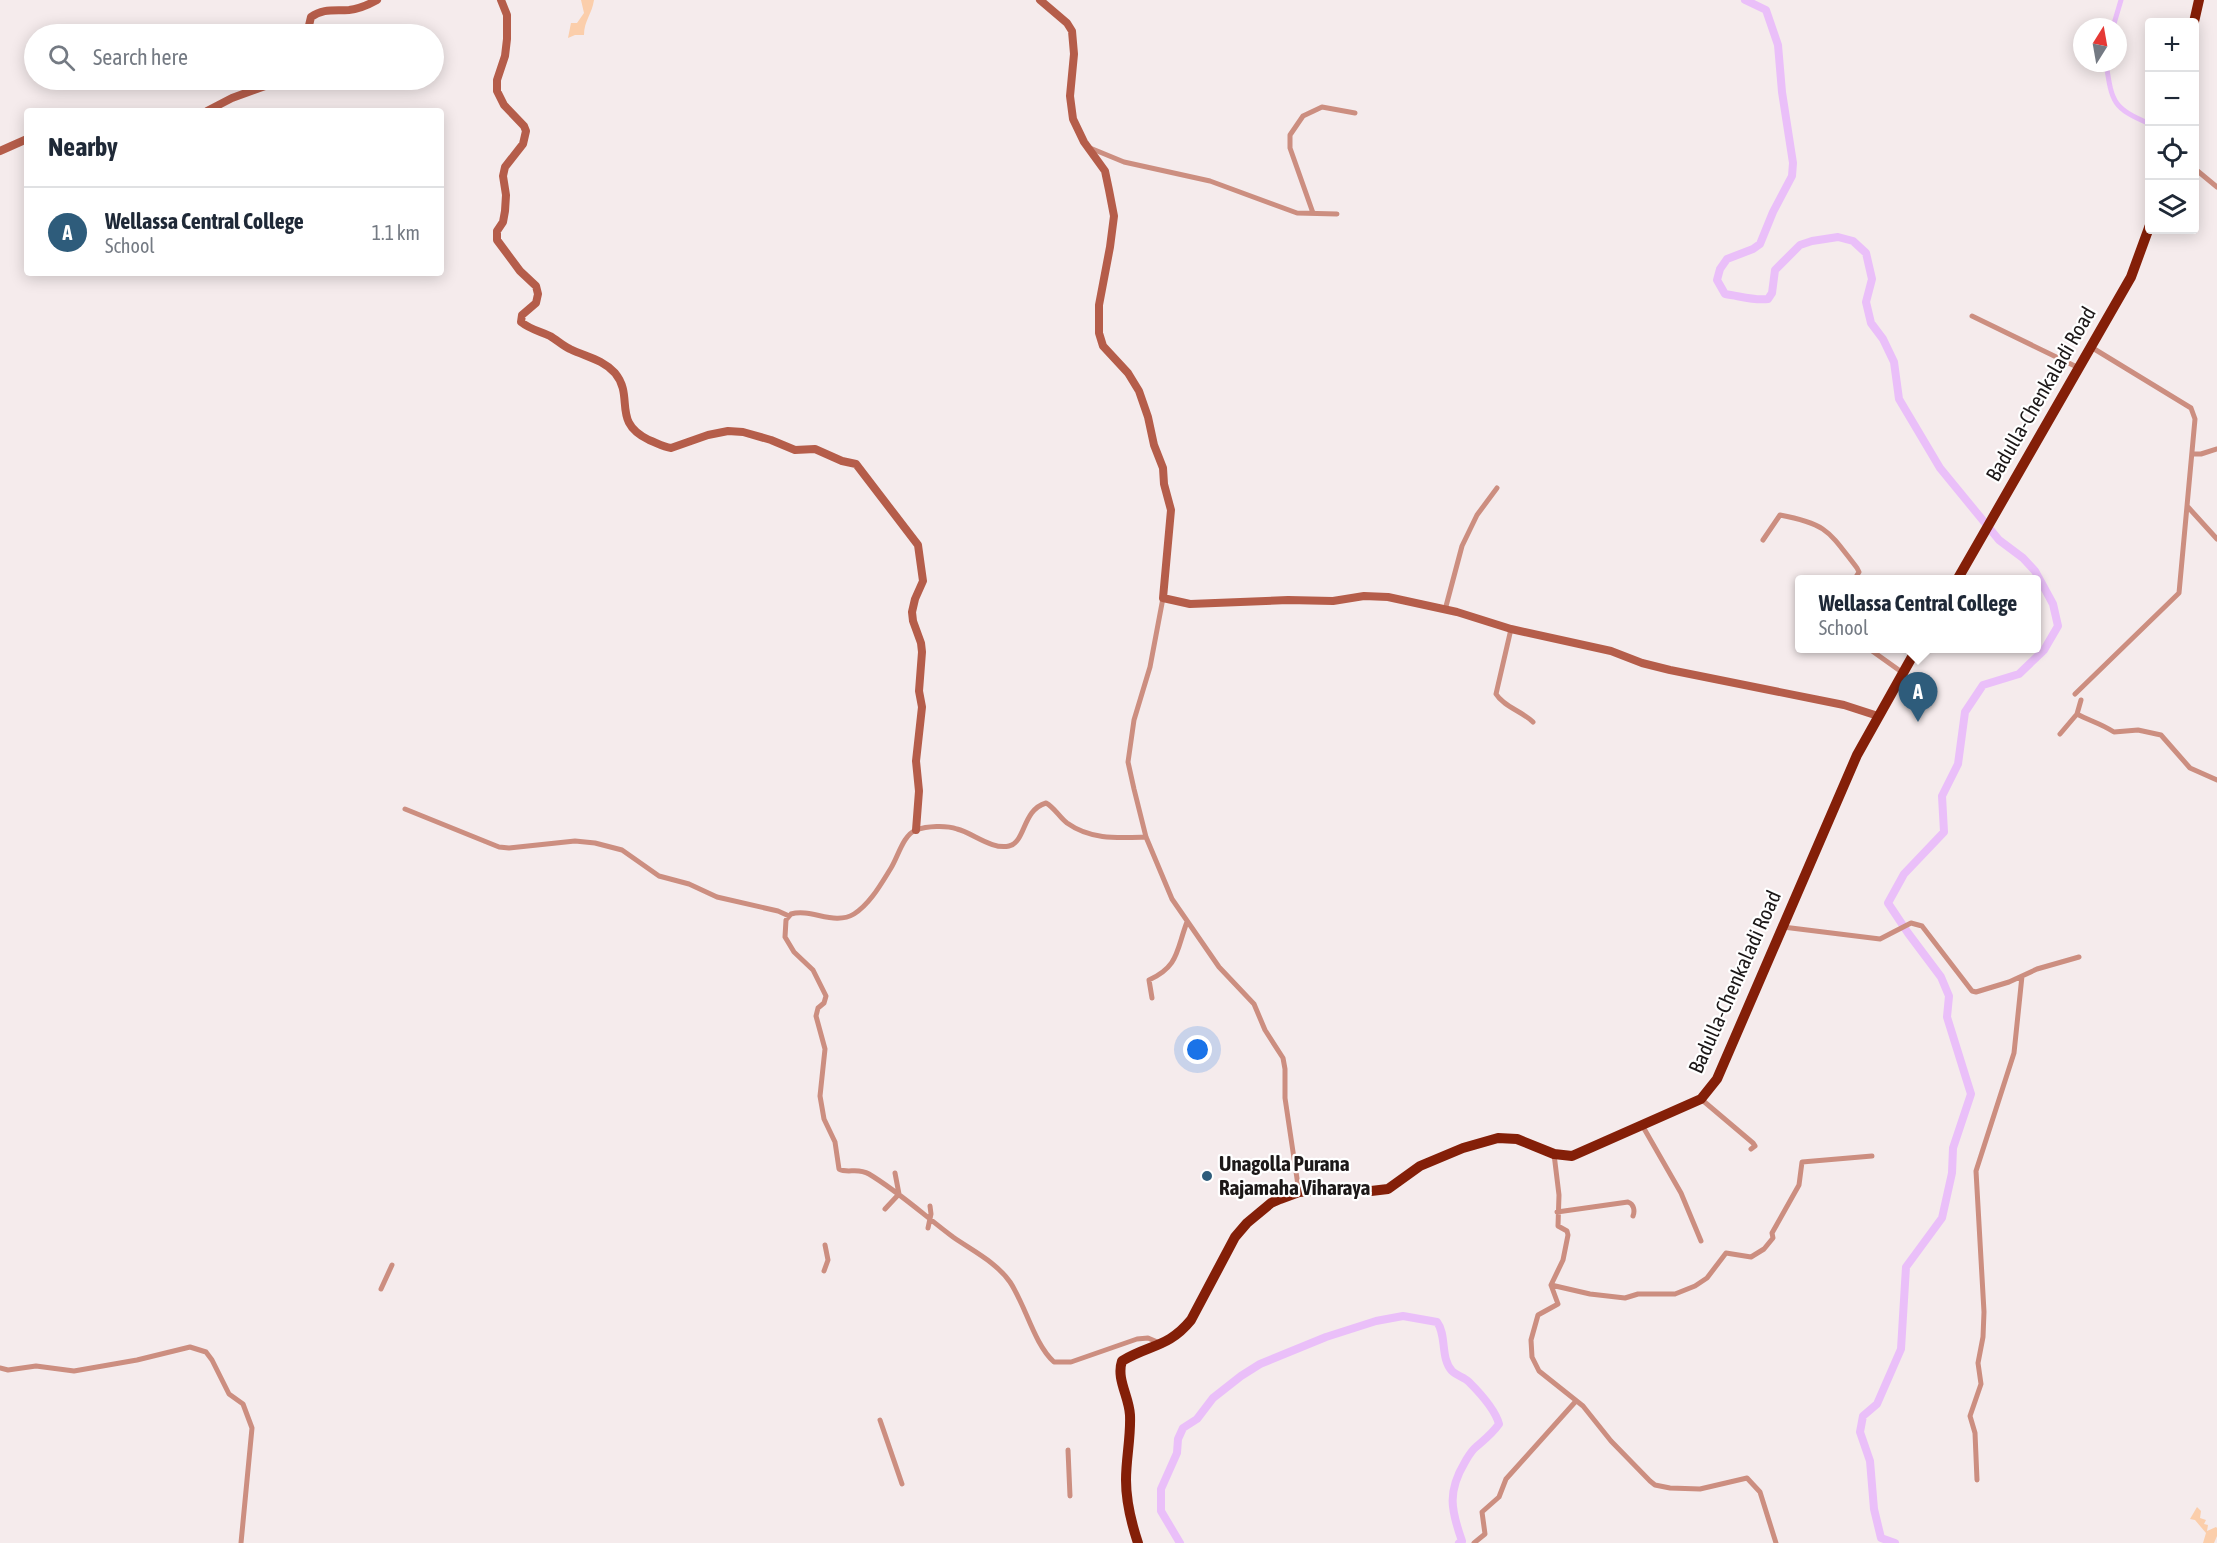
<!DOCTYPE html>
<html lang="en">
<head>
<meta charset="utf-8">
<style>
	:root { --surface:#fff; --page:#f2f2f3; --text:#1f2937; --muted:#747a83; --line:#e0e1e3; --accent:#2e5c7b }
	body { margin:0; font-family:"Asap Condensed",sans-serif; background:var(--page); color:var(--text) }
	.controls { position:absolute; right:18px; top:18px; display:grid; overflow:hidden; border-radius:6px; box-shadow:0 3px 15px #0003 }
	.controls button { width:54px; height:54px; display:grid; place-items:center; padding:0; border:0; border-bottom:2px solid var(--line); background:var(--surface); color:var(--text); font:30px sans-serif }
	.compass { position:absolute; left:2073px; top:18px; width:54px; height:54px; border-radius:50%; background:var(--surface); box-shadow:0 3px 15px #0003; rotate:11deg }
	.you { position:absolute; left:1198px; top:1050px; width:21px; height:21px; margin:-15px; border:4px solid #fff; border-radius:50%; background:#1a73e8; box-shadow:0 0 0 9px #1a73e833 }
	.badge { display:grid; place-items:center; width:39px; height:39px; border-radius:50%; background:var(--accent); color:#fff; font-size:20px; font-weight:700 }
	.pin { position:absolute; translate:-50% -50px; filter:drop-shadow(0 2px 3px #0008) }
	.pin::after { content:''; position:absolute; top:32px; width:21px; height:18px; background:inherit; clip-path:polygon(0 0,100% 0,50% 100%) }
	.popup { position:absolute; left:1795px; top:575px; width:246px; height:78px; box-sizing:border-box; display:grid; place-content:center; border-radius:6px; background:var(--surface); filter:drop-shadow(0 2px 4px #0005); font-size:20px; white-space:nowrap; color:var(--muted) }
	.popup b { font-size:22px; color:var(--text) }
	.popup::after { content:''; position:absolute; left:50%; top:100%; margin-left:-12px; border:12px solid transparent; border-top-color:var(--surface) }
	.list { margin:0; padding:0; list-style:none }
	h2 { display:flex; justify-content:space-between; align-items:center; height:78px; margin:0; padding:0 24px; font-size:26px }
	h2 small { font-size:20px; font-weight:400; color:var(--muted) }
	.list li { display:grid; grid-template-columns:39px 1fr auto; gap:18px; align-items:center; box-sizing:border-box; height:90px; padding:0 24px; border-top:2px solid var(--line) }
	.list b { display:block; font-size:22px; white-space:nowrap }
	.list p { margin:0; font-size:20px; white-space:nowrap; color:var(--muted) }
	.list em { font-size:20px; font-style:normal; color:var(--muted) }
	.icon { flex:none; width:33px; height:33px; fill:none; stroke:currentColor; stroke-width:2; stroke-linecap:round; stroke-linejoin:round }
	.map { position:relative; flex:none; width:2217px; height:1543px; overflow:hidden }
	.search { position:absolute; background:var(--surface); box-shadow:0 3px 15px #0003; left:24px; top:24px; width:420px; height:66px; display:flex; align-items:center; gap:15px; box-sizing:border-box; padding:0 21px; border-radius:33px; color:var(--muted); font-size:22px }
	.panel { position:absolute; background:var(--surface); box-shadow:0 3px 15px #0003; left:24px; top:108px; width:420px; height:168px; border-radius:6px }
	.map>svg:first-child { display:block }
	.green { fill:#fbceab }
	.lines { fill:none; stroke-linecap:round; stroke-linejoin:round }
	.canal { stroke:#eabff9; stroke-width:5 }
	.river { stroke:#eabff9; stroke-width:8 }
	.street { stroke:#cc8e80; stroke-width:5 }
	.secondary { stroke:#b55d4a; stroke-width:8 }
	.highway { stroke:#841f08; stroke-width:10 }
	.poi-dot { fill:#2e5c7b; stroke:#fff; stroke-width:2 }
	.labels { text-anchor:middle; stroke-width:4.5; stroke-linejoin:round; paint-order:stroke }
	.street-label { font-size:21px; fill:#1c1818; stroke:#fff }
	.poi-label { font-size:21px; font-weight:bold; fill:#1c1818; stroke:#fff; text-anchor:start }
</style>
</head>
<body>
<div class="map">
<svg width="2217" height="1543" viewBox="0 0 2217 1543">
	<rect width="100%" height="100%" fill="#f5ebec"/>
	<path class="green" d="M581,0H594C592,14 584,21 584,35H575L568,38L571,23H577L584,13Z
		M2197,1507L2201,1511L2200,1518L2206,1520L2204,1524L2208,1525L2207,1531L2216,1527L2217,1528V1536L2214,1543H2203L2206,1533L2195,1520L2190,1519Z"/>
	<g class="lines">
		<path class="canal" d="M2113,27L2121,0
			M2106,63C2112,102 2112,108 2150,124"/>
		<path class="river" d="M1745,0L1766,10L1778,45L1782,92L1793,163L1792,176L1773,212L1760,244L1753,249L1727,259L1720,269L1717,280L1725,294C1740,296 1754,301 1768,299L1772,293L1775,270L1800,245L1812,241L1838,237L1853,241L1866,253L1872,279L1866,302L1871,323L1883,339L1894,362L1899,399L1940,468L1999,540L2023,558L2035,571L2053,604L2058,626L2044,650L2019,674L1983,685L1965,712L1958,764L1942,796L1944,832L1904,874L1888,903L1908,933L1941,977L1949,996L1947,1017L1971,1094L1953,1148L1952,1173L1942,1218L1906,1267L1901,1349L1877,1404L1863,1416L1860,1432L1870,1461L1874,1509L1881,1538L1895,1543
			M1180,1543L1161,1511V1489L1177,1453L1178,1439L1183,1428L1197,1419L1213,1398L1241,1376L1260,1364L1326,1337L1376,1321L1403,1316L1437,1322C1447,1335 1440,1358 1452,1371C1457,1376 1464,1377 1469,1382C1480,1393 1495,1409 1499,1424C1492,1434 1484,1440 1476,1447C1471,1451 1468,1457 1465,1462C1447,1492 1451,1510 1462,1541L1459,1543"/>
		<path class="street" d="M1090,148L1124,162L1210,181L1297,213L1337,214
			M2194,168L2217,187
			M1313,213L1290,148V135L1303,116L1322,107L1355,113
			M1972,316L2079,368
			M2192,454H2201L2217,449
			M2188,507L2217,539
			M1763,540L1780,515C1828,524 1829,532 1857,568L1859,572L1854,580
			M1163,598L1150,667L1134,720L1128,762L1134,789L1146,837L1172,899L1219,967L1254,1004L1265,1030L1283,1058L1285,1069V1098L1299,1192
			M1445,610L1462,546L1477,515L1497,488
			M1511,629L1496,694C1504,707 1522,711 1533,722
			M1868,648L1903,673
			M2075,694L2179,593L2195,419L2191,408L2091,347
			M2081,700L2077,714C2090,721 2100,723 2114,732L2138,730L2161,735L2190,768L2217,780
			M2060,734L2077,714
			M405,809L499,847L509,848L575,841L595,843L622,850L659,876L689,884L717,897L778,911L789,916
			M1146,837C1117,838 1091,840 1067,823C1059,817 1055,808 1046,803C1022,810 1026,842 1009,846C992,850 973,833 957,829C946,825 927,826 916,830C903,835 898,857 891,868C881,884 870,904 854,914C834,926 811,908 791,914L786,920L785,937L794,952L813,970L826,996L824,1003L818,1008L816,1016L825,1049L820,1096L824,1119L835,1142L839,1169C848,1174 857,1167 869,1174C899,1192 925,1216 953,1237C973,1251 996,1262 1010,1282C1026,1306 1034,1344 1054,1362H1071L1137,1339L1148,1338L1162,1344
			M1783,927L1880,939L1911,923L1922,926L1972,991L1976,992L2009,982L2037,969L2079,957
			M1152,998L1149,980C1179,966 1176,951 1187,922
			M1701,1099L1753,1143L1755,1146L1751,1149
			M1642,1125L1681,1193L1701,1241
			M1554,1154L1559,1195L1558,1226L1567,1231L1568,1235L1563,1260L1551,1285L1558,1304L1538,1315L1531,1340L1532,1357L1539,1371L1583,1406L1611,1441L1650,1481L1655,1485L1670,1488L1700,1489L1747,1478L1760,1492L1776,1543
			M885,1209L899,1194L895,1173
			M1557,1212L1628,1202C1634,1204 1635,1211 1633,1216
			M928,1228L931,1214L930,1206
			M824,1271L828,1260L825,1245
			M1551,1285L1590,1294L1625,1298L1638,1294H1675L1695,1286L1707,1278L1726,1253L1751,1257L1764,1249L1773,1238L1772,1233L1799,1185L1802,1162L1872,1156
			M381,1289L392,1265
			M0,1368L8,1370L36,1366L74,1371L137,1360L190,1347L206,1352L212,1360L229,1394L243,1404L252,1428L241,1543
			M880,1420L902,1484
			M1068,1450L1070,1496
			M1977,1480L1975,1433L1970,1416L1981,1384L1978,1363L1983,1337L1984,1312L1976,1171L2014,1053L2022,976
			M1474,1543L1485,1534L1482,1512L1499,1497L1506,1479L1576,1401"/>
		<path class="secondary" d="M501,0L507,15V39L505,56L497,80V91L504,105L524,126L526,131L523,144L505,167L503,176L506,195L505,211L503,222L497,231V240L520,271L536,286L538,294L536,303L522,315L521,322C531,330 540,331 550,336C557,340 563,346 570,349C586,357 602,359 615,373C635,397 611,422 649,440C657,443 663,447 671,448L708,435L728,431L743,432L771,440L795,450L815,449L842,461L856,464L918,545L923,581L915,599L912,612L913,621L921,643L922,652L919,691L922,707L916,761L919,791L916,830
			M1040,0L1067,23L1072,31L1074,54L1070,96L1073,119L1084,142L1105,171L1109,190L1114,216L1110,247L1099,305V333L1103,346L1128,373L1139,391L1148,417L1154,445L1163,468L1164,484L1171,510L1163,598L1190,604L1288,600L1333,601L1364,596L1388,597L1457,612L1511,629L1611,651L1642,663L1670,670L1844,705L1878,716
			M307,34L311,17C323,8 335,11 349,10C359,9 368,5 377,0
			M207,111L232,98L282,80
			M0,151L27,139"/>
		<path class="highway" d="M2194,22L2199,0
			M1957,580L2131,277L2150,225
			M1138,1543C1131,1522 1126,1502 1126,1480C1126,1458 1131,1437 1130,1415C1129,1396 1116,1379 1122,1361C1150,1344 1168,1348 1191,1320L1235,1237L1247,1223L1271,1203L1280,1199L1299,1192L1336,1189L1371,1191L1388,1189L1420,1166L1463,1148L1498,1138L1517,1139L1554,1154L1572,1156L1701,1099L1717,1079L1857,755L1917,648"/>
	</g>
	<circle class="poi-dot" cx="1207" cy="1176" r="6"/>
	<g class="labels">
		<g class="street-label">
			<text transform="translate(2041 394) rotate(-60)" y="7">Badulla-Chenkaladi Road</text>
			<text transform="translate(1735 982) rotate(-66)" y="7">Badulla-Chenkaladi Road</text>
		</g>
		<g class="poi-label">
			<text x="1219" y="1171">Unagolla Purana<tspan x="1219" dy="24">Rajamaha Viharaya</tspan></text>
		</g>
	</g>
</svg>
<div class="controls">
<button>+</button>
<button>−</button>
<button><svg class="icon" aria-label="locate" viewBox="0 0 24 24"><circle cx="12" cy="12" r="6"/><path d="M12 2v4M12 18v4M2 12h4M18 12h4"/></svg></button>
<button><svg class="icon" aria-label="layers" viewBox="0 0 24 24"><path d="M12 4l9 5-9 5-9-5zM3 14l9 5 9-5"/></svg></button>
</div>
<svg class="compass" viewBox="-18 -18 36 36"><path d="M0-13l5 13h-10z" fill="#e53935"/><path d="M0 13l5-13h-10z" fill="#747a83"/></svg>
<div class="you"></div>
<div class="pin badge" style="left:1918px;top:722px">A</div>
<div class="popup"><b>Wellassa Central College</b>School</div>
<div class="search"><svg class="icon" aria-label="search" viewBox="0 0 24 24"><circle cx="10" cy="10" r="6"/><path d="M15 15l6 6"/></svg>Search here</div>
<section class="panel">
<h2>Nearby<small></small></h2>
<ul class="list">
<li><span class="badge">A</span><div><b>Wellassa Central College</b><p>School</p></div><em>1.1 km</em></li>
</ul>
</section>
</div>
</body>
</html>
